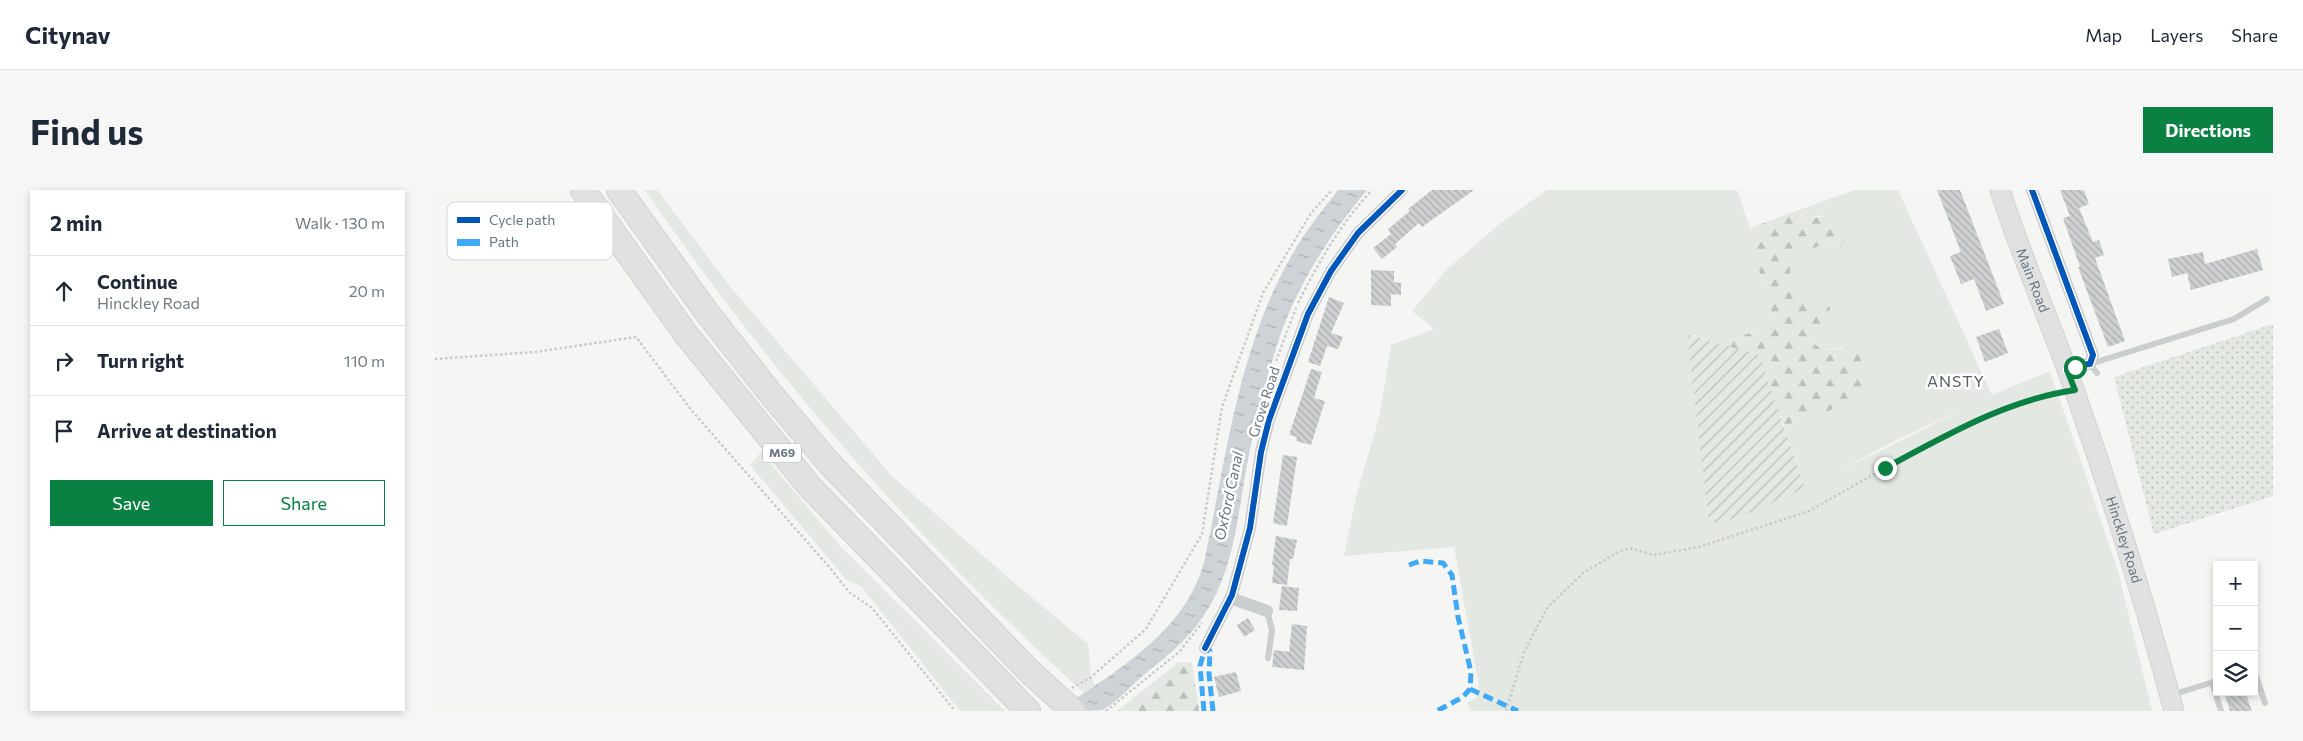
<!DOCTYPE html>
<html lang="en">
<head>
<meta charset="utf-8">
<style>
	:root { --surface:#fff; --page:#f6f6f7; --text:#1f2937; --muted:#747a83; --line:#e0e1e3; --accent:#0b8043 }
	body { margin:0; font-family:Commissioner,sans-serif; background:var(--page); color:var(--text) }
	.controls { position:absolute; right:15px; bottom:15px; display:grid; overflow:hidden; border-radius:0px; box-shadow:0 2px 8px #0003 }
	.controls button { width:45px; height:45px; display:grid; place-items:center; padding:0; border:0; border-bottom:1px solid var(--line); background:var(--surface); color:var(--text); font:25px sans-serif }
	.stop { position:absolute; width:15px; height:15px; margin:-11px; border:4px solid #0b8043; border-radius:50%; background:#fff }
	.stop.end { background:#0b8043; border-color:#fff; box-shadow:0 1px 5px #0008 }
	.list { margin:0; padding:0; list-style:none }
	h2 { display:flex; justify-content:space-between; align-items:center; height:65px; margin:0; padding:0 20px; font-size:21px }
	h2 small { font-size:16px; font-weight:400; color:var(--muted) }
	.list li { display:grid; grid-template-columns:32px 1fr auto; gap:15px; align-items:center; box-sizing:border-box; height:70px; padding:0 20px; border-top:1px solid var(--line) }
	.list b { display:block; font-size:19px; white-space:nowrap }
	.list p { margin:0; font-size:16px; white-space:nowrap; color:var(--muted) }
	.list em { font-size:16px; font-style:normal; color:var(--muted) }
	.actions { display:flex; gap:10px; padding:15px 20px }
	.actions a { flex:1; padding:11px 0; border:1px solid var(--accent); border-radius:0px; text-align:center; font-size:18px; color:var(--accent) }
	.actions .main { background:var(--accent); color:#fff }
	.icon { flex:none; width:28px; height:28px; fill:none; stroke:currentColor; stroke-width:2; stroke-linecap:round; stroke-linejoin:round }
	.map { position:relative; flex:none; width:1838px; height:521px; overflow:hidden; border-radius:0px }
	header { display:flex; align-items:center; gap:30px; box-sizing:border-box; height:70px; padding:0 25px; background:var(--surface); border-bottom:1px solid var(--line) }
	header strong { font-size:24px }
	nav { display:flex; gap:28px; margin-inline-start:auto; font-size:18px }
	.intro { display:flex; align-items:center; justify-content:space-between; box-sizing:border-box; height:120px; padding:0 30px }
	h1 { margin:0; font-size:35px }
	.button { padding:12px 22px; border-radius:0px; background:var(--accent); color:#fff; font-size:18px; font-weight:700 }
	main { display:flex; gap:30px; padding:0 30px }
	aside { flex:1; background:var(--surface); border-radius:0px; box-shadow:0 2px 8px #0003 }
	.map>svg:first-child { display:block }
	.grass { fill:#e4e8e2; fill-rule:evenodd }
	.forest { fill:url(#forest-firs) }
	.park { fill:url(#park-dots) }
	.garden { fill:url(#garden-furrows) }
	.water { fill:url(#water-ripples) }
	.building { fill:url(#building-back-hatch) }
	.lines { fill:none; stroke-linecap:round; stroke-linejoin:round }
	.secondary-casing { stroke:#d1d2d2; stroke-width:21 }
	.highway-casing { stroke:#d1d1d2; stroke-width:26 }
	.path { stroke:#cacaca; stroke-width:2.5; stroke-dasharray:2.5 2.5; stroke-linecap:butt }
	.lane { stroke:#cbcdce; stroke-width:6 }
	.street { stroke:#cbcdce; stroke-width:12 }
	.secondary { stroke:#e0e1e0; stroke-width:19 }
	.highway { stroke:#e0e1e0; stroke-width:24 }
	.highway-bridge-casing { stroke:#d1d1d2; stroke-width:26; stroke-linecap:butt }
	.highway-bridge { stroke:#e0e1e0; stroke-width:24 }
	.quiet { stroke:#3fa9f5; stroke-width:5; stroke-dasharray:10 5; stroke-linecap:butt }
	.cycleway-casing { stroke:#fff; stroke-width:9 }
	.cycleway { stroke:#0057b8; stroke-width:6 }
	.route { stroke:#0b8043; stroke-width:6 }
	.labels { text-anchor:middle; stroke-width:5; stroke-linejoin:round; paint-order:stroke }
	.shield { fill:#fff; stroke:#959fa8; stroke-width:1 }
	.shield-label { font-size:12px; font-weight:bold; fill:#677683 }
	.street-label { font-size:14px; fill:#677683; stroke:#fff }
	.water-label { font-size:15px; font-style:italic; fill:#63777f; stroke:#fff }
	.quarter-label { font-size:16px; letter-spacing:1px; fill:#545f68; stroke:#fff }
	.key { fill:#fff; stroke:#d1d6da; stroke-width:1 }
	.key-label { font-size:14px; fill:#677683 }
</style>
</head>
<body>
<header>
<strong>Citynav</strong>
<nav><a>Map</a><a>Layers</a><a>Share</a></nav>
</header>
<div class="intro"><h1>Find us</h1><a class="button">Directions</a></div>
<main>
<aside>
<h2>2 min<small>Walk · 130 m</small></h2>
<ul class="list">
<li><svg class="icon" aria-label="ahead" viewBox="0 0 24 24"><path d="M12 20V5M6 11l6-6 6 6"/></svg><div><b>Continue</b><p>Hinckley Road</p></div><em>20 m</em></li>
<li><svg class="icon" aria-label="right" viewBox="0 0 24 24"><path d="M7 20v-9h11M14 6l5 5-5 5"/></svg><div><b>Turn right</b></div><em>110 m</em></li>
<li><svg class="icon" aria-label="arrive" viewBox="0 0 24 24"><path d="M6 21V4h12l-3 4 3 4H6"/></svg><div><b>Arrive at destination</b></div></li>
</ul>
<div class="actions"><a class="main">Save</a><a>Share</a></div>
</aside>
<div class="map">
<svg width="1838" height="521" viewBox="0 0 1838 521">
	<defs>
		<pattern id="forest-firs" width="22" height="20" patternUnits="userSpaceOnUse" patternTransform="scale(1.25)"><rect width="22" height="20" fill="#e4e8e2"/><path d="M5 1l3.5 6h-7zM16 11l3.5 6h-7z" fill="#bdc1bd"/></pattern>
		<pattern id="park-dots" width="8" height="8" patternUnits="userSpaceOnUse" patternTransform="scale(1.25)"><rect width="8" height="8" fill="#e4e8e2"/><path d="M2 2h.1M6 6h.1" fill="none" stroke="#bdc1bd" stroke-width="1.8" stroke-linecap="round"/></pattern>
		<pattern id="garden-furrows" width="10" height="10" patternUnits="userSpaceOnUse" patternTransform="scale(1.25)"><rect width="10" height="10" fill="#e4e8e2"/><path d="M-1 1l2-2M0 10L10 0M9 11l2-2" fill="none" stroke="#bdc1bd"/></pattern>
		<pattern id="water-ripples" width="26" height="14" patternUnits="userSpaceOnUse" patternTransform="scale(1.25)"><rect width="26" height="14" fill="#cdd3d7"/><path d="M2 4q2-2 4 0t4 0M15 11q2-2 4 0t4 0" fill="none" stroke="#aab0b4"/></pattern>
		<pattern id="building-back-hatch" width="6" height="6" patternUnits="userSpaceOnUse" patternTransform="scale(1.25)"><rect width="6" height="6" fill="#cdcfd0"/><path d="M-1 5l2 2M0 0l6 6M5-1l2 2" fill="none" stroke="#aaadae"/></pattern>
	</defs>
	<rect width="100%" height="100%" fill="#f5f5f4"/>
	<path class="grass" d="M210,0H222L294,95L456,285L577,391L653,454L656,487L660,495L649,503C484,353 336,184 210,0Z
		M1112,0H1302L1318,48L1323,76L1336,120L1333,132L1319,142L1283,153L1253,144L1370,298L1349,236L1393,221L1411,157L1387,160L1376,151L1393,129L1392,114L1375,109L1353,91C1358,61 1377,52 1406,57L1388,25L1369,29L1361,21L1420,0H1463L1557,205L1615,181L1683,381L1717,521H1036L1032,513L1042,507L1044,496L1019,357L909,366L921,307L945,224L956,155L999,139L977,121L1011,80L1067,32ZM1528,220L1400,283L1463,249Z
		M326,262L406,357L570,521H525L426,396L412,390L405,382L315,275Z"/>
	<path class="forest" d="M1361,21L1369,29C1392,25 1398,26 1413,44L1406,57C1378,52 1358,61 1353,91L1375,109L1392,114L1395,118L1393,129L1376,151L1387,160L1421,158L1434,189L1435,204L1393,221L1349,236L1324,166L1283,153L1319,142L1333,132L1336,120L1323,76L1315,38Z
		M744,472L757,473L764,521H682Z"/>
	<path class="park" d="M1838,134V306L1719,344L1679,187Z"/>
	<path class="garden" d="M1252,144L1324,165L1370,298L1306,327L1274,334Z"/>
	<path class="water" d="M903,0H932C895,44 863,94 844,149C829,195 817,244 809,292C801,341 795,390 765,431C750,452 730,468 711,483C697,494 682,513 667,520C660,521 632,521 622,521C680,482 753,441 770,368C791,268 803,163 853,72C867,46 885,23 903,0Z"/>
	<path class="building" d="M997,0H1039L987,37L984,33L960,54L962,57L947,69L938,58L956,44L953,39L975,21L973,19Z
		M1502,0H1525L1569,114L1551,121L1539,89L1526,94L1515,66L1526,62Z
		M1625,0H1649L1654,14L1644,18L1658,52L1664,50L1669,65L1660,68L1690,151L1673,157L1643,77H1645L1628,28L1635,26Z
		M1822,59L1828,80L1756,100L1752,83L1737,87L1733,69L1768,62L1770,74Z
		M936,80L959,81V92L966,93V105L956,104V116L936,115Z
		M894,107L909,113L896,143L908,147L903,159L892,156L885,176L873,172Z
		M1564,139L1573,163L1550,172L1541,147Z
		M876,179L887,182L879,208L890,211L876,255L861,251L862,247L854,245Z
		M848,265L862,267L852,336L838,333Z
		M841,346L862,350L858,369H855L852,395L837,393L839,375H837Z
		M847,396L864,398L862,421L844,420Z
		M813,428L820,440L809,447L802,435Z
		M857,434L872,436L869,480L837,477L839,460L854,462Z
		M801,482L806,501L784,507L779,487Z
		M1789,502H1810L1817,521H1795Z"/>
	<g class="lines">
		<defs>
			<g id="secondary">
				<path id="s1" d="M1565,0C1587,69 1617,135 1640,202C1677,307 1710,413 1739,521"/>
			</g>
			<path id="highway" d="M148,0L250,143L375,297L593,521
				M184,0L273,124L336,204L394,273L595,482"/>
		</defs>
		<use href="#secondary" class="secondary-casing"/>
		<use href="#highway" class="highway-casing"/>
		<path class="path" d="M863,113C883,73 906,33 937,0
			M0,169L100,162L201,147L257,221L395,378L414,402L437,418L520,521
			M841,171L861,118
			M637,498L656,487L711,439L767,344L787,217L828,103L876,23L897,0
			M671,521L744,462L767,433
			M1071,521L1089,462L1112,418L1148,383L1183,362L1195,358L1219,365L1264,357L1374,321L1450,278L1519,242L1566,220L1623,202"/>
		<path class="lane" d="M1662,183L1655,174L1799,129L1832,109
			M832,421L837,440L833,468
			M1819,486H1821L1830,513
			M1777,492L1786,521
			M1736,505L1782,491"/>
		<path class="street" d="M1597,0L1658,165L1655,174L1644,175L1632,180
			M795,408L832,421
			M770,458L797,405L815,338L826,262L834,230L873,124L896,81L923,43L967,0"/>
		<use href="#secondary" class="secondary"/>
		<use href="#highway" class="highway"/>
		<defs>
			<path id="highway-bridge" d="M595,482L638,521"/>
		</defs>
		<use href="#highway-bridge" class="highway-bridge-casing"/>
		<use href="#highway-bridge" class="highway-bridge"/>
		<path class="quiet" d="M974,375L985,371L1008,373L1017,385L1023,427L1036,482L1035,499L1028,507L1002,521
			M1035,499L1083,521
			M769,521L765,476L770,458L775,461L774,484L778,521"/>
		<defs>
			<path id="cycleway" d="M1597,0L1658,165L1655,174L1644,175L1632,180
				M770,458L797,405L815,338L826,262L834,230L873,124L896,81L923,43L967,0"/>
		</defs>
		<use href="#cycleway" class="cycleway-casing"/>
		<use href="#cycleway" class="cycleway"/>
	</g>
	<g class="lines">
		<path class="route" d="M1450,278C1510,246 1571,210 1640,200L1632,180L1640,177"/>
	</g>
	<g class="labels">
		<rect class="shield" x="328" y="253.5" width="38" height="19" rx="4"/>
		<g class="shield-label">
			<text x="347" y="267">M69</text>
		</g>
		<g class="street-label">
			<text dy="5" stroke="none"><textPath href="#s1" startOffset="96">Main Road</textPath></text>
			<text transform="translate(829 212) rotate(-72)" y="5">Grove Road</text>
			<text dy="5" stroke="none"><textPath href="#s1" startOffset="371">Hinckley Road</textPath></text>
		</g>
		<g class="water-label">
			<text transform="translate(794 306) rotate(-78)" y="5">Oxford Canal</text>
		</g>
		<g class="quarter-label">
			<text x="1521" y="197">ANSTY</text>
		</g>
	</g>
	<rect x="12" y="12" width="166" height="58" rx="8" class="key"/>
	<rect x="22" y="27" width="23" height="6" fill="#0057b8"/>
	<rect x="22" y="49" width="23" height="7" fill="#3fa9f5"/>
	<g class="key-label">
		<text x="54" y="35">Cycle path</text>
		<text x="54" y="57">Path</text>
	</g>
</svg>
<div class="controls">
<button>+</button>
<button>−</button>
<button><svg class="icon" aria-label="layers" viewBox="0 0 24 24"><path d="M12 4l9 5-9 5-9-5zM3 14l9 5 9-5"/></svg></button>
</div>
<div class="stop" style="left:1640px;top:177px"></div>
<div class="stop end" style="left:1450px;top:278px"></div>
</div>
</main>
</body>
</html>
